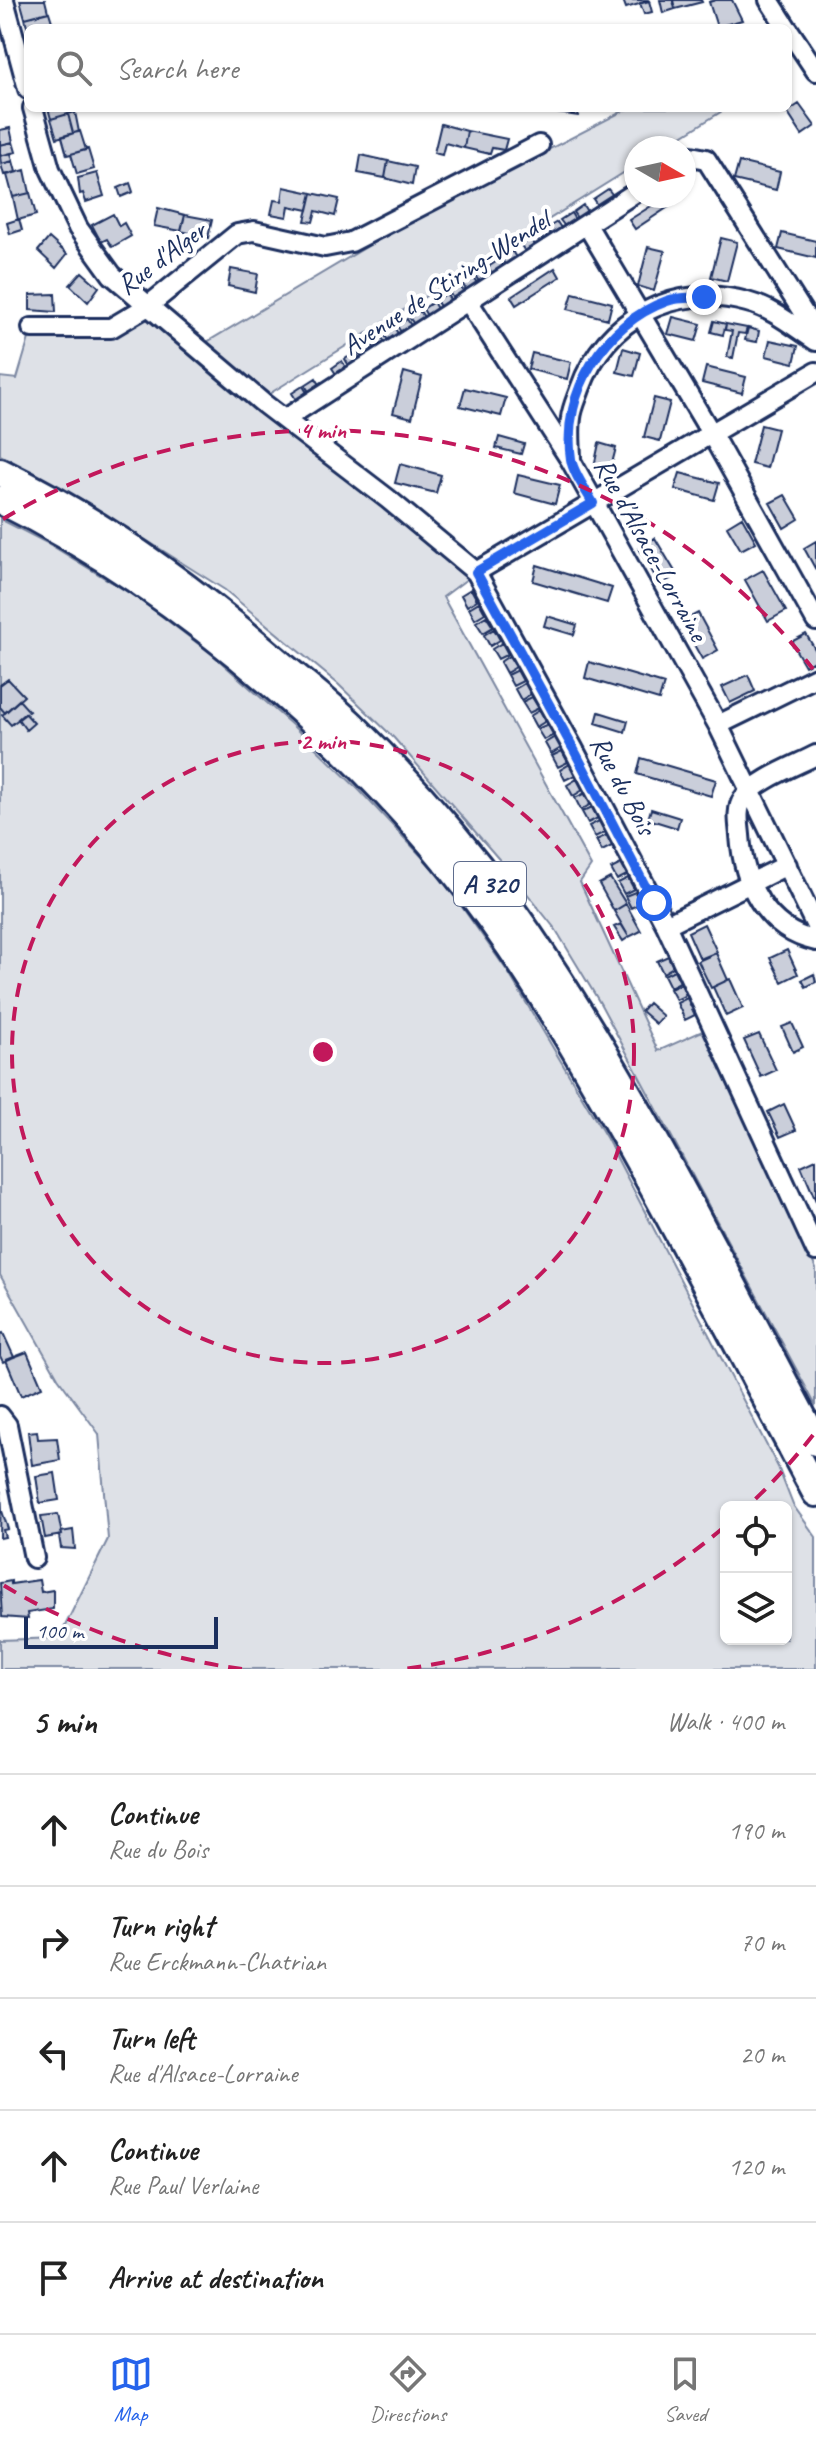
<!DOCTYPE html>
<html lang="en">
<head>
<meta charset="utf-8">
<style>
	:root { --surface:#fff; --page:#f6f6f6; --text:#222; --muted:#767676; --line:#e0e0e0; --accent:#2563eb }
	body { margin:0; font-family:Caveat,sans-serif; background:var(--page); color:var(--text) }
	.controls { position:absolute; right:24px; bottom:24px; display:grid; overflow:hidden; border-radius:12px; box-shadow:0 2px 6px #0004 }
	.controls button { width:72px; height:72px; display:grid; place-items:center; padding:0; border:0; border-bottom:2px solid var(--line); background:var(--surface); color:var(--text); font:40px sans-serif }
	.compass { position:absolute; left:624px; top:136px; width:72px; height:72px; border-radius:50%; background:var(--surface); box-shadow:0 2px 6px #0004; rotate:99deg }
	.scale { position:absolute; left:24px; bottom:20px; width:194px; box-sizing:border-box; padding-left:8px; border:4px solid #1b2f5e; border-top:0; font-size:22px; line-height:28px; white-space:nowrap; color:#1b2f5e; -webkit-text-stroke:6px #fff; paint-order:stroke }
	.stop { position:absolute; width:24px; height:24px; margin:-18px; border:6px solid #2563eb; border-radius:50%; background:#fff }
	.stop.end { background:#2563eb; border-color:#fff; box-shadow:0 2px 8px #0008 }
	.list { margin:0; padding:0; list-style:none }
	h2 { display:flex; justify-content:space-between; align-items:center; height:104px; margin:0; padding:0 32px; font-size:34px }
	h2 small { font-size:26px; font-weight:400; color:var(--muted) }
	.list li { display:grid; grid-template-columns:52px 1fr auto; gap:24px; align-items:center; box-sizing:border-box; height:112px; padding:0 32px; border-top:2px solid var(--line) }
	.list b { display:block; font-size:30px; white-space:nowrap }
	.list p { margin:0; font-size:26px; white-space:nowrap; color:var(--muted) }
	.list em { font-size:26px; font-style:normal; color:var(--muted) }
	.icon { flex:none; width:44px; height:44px; fill:none; stroke:currentColor; stroke-width:2; stroke-linecap:round; stroke-linejoin:round }
	.map { position:relative; flex:none; width:816px; height:1669px; overflow:hidden }
	.search { position:absolute; background:var(--surface); box-shadow:0 2px 6px #0004; left:24px; right:24px; top:24px; height:88px; display:flex; align-items:center; gap:20px; box-sizing:border-box; padding:0 28px; border-radius:12px; color:var(--muted); font-size:30px }
	.sheet { height:664px; background:var(--surface) }
	nav { display:flex; justify-content:space-around; align-items:center; box-sizing:border-box; height:112px; border-top:2px solid var(--line); background:var(--surface); font-size:22px; color:var(--muted) }
	nav a { display:grid; justify-items:center; gap:4px }
	nav .on { color:var(--accent) }
	.map>svg:first-child { display:block }
	.green { fill:#dee1e7; stroke:#7c88a2; stroke-width:2; fill-rule:evenodd }
	.building { fill:#caceda; stroke:#1b2f5e; stroke-width:2 }
	.lines { fill:none; stroke-linecap:round; stroke-linejoin:round }
	.minor-casing { stroke:#1b2f5e; stroke-width:24 }
	.highway-casing { stroke:#1b2f5e; stroke-width:32 }
	.minor { stroke:#fff; stroke-width:18 }
	.highway { stroke:#fff; stroke-width:26 }
	.route { stroke:#2563eb; stroke-width:10 }
	.ring { fill:none; stroke:#c2185b; stroke-width:4; stroke-dasharray:14 10 }
	.labels { text-anchor:middle; stroke-width:8; stroke-linejoin:round; paint-order:stroke }
	.shield { fill:#fff; stroke:#5f6d8e; stroke-width:2 }
	.shield-label { font-size:26px; font-weight:bold; fill:#1b2f5e }
	.street-label { font-size:28px; fill:#1b2f5e; stroke:#fff }
	.centre { fill:#c2185b; stroke:#fff; stroke-width:4 }
	.ring-label { font-size:24px; text-anchor:middle; font-weight:bold; fill:#c2185b; stroke:#fff; stroke-width:8; stroke-linejoin:round; paint-order:stroke }
</style>
</head>
<body>
<div class="map">
<svg width="816" height="1669" viewBox="0 0 816 1669">
	<rect width="100%" height="100%" fill="#fff"/>
	<filter id="ink" filterUnits="userSpaceOnUse"><feTurbulence type="fractalNoise" baseFrequency=".0125" numOctaves="2"/><feDisplacementMap in="SourceGraphic" scale="16" xChannelSelector="R" yChannelSelector="G"/><feConvolveMatrix kernelMatrix="1 2 1 2 8 2 1 2 1" color-interpolation-filters="sRGB"/></filter>
	<g filter="url(#ink)">
		<path class="green" d="M629,108H727L663,148H636V165L253,404L471,576L443,597L591,866L580,882L658,1051L709,1028L816,1269V1406L600,1003L556,930L510,872L394,738L338,684L225,590L81,499L0,455V377L17,379L30,335L116,337L141,314L205,343L410,221Z
			M0,519L49,544L139,599L213,655L292,725L360,791L440,876L508,972L607,1139L778,1467L793,1505L816,1537V1669H0V1640L59,1638L108,1539L99,1434L58,1378L0,1275ZM726,1507H786V1639H726Z"/>
		<path class="building" d="M20,0H45L48,12L25,18Z
			M623,0H648L649,1L626,8Z
			M660,0H673L675,9L663,13Z
			M673,0H701L702,2L675,9Z
			M716,0H732L742,20L717,27L709,2Z
			M649,1L652,12L644,14L640,3Z
			M49,12L54,28H28V31L25,18Z
			M799,104L815,126L802,135L787,112Z
			M48,108H74L75,112L51,119Z
			M550,108H580L578,116L549,112Z
			M75,112L79,132L73,133L68,114Z
			M68,114L73,133L57,138L51,119Z
			M441,124L467,131L464,148L445,143L442,155L434,153Z
			M10,128L13,142L0,145V130Z
			M80,131L86,150L67,155L62,137Z
			M467,131L507,139L504,150L492,148L490,154L464,148Z
			M13,142L16,152L0,156V145Z
			M88,149L94,169L77,174L71,154Z
			M11,153L13,161L1,164L0,156Z
			M361,155L388,161L385,178L358,173Z
			M13,161L16,172L4,175L1,164Z
			M388,161L415,167L412,185L385,178Z
			M739,162L780,172L776,190L734,180Z
			M25,170L30,193L13,197L7,175Z
			M97,173L104,196L86,202L83,193L80,194L78,178Z
			M130,183L133,192L121,197L118,188Z
			M284,187L312,193L308,210L289,206L287,217L271,214L274,200L282,201Z
			M608,189L615,198L599,208L593,199Z
			M30,193L36,215L18,220L13,197Z
			M312,193L339,199L335,216L316,211L313,222L305,221Z
			M667,196H676L679,200L635,229L629,220Z
			M583,205L589,215L579,221L573,212Z
			M158,208L185,215L181,231L154,226Z
			M571,213L577,223L567,229L560,220Z
			M113,214L119,226L124,223L131,236L112,247L107,239L101,242L92,225Z
			M185,215L212,220L208,238L181,231Z
			M19,219L22,230L10,234L7,223Z
			M557,222L563,231L553,238L547,228Z
			M782,233L816,241V258L778,249Z
			M49,238L67,254L56,268L38,251Z
			M721,238L737,242L727,281L711,277Z
			M531,239L537,248L527,255L521,245Z
			M648,247L665,251L654,291L638,286Z
			M512,251L518,261L507,268L501,258Z
			M499,260L505,269L494,276L488,267Z
			M486,268L492,278L481,285L475,275Z
			M555,268L560,277L516,305L511,297Z
			M231,269L258,274L255,292L228,286Z
			M82,272L99,287L88,302L70,285Z
			M473,277L479,286L468,293L462,283Z
			M459,285L466,295L455,302L449,292Z
			M573,293L612,303L608,319L568,309Z
			M55,294L56,312L30,310V295Z
			M446,294L453,303L442,310L436,300Z
			M433,302L439,312L429,319L423,309Z
			M420,311L426,320L416,327L409,317Z
			M673,317L701,324L696,341L668,334Z
			M407,319L413,329L403,335L397,326Z
			M714,321L726,324L723,335L711,332Z
			M726,324L747,328L745,334L738,333L733,358L727,357L732,331L725,330Z
			M394,327L400,337L390,344L384,334Z
			M748,328L759,331L757,342L745,340Z
			M381,336L387,345L377,352L370,342Z
			M770,340L798,346L794,363L766,356Z
			M368,344L375,354L364,360L358,351Z
			M623,348L640,353L634,376L617,372Z
			M356,352L362,362L351,369L345,359Z
			M532,353L571,362L567,379L528,369Z
			M342,361L348,371L338,377L332,368Z
			M706,367L746,377L742,393L702,383Z
			M404,372L422,377L412,418L393,413Z
			M316,378L322,388L311,395L305,385Z
			M303,386L309,396L298,403L292,393Z
			M465,388L506,398L501,416L460,406Z
			M654,398L670,402L660,441L644,437Z
			M761,425L777,429L767,468L751,464Z
			M499,437L524,444L521,454L496,448Z
			M599,443L616,448L610,471L594,467Z
			M400,464L441,475L436,493L395,483Z
			M680,473L719,483L714,500L675,489Z
			M518,475L560,485L555,504L514,493Z
			M785,495L799,519L784,528L770,503Z
			M742,517L756,542L741,550L727,526Z
			M655,538L677,575L660,585L639,548Z
			M816,541V570L804,548Z
			M537,565L612,588L607,603L533,581Z
			M763,570L786,611L768,621L745,580Z
			M471,589L477,600L467,606L461,595Z
			M479,602L485,613L475,619L469,608Z
			M698,613L718,650L702,659L681,622Z
			M486,616L493,627L483,633L476,622Z
			M547,616L577,625L574,635L544,626Z
			M494,629L500,640L490,646L484,635Z
			M806,634L816,651V660L805,666L791,642Z
			M502,643L508,654L498,659L492,649Z
			M509,656L516,667L506,673L500,662Z
			M589,662L664,684L659,700L585,678Z
			M517,670L523,681L513,686L507,675Z
			M748,675L755,691L730,703L722,687Z
			M8,679L24,696L5,713L0,707V685Z
			M525,683L531,694L521,700L515,689Z
			M532,697L539,708L529,713L522,702Z
			M19,700L29,711L11,725L2,715Z
			M540,710L546,721L536,727L530,716Z
			M599,712L628,721L625,732L596,723Z
			M25,713L34,723L26,730L18,719Z
			M548,724L554,735L544,740L537,729Z
			M555,737L561,748L551,754L545,743Z
			M562,751L568,762L558,767L552,756Z
			M641,758L716,780L711,796L637,774Z
			M570,764L575,775L565,780L560,770Z
			M577,779L583,790L573,796L567,785Z
			M585,793L591,804L581,810L575,798Z
			M592,807L598,818L588,823L582,812Z
			M651,809L680,818L677,828L648,819Z
			M599,821L605,832L595,837L589,826Z
			M607,835L612,846L602,851L596,840Z
			M621,864L627,875L617,880L611,869Z
			M610,878L626,904L614,911L599,884Z
			M628,878L634,889L624,894L618,883Z
			M635,892L641,903L631,908L625,896Z
			M626,904L641,931L629,937L614,911Z
			M621,924L629,937L623,941L614,927Z
			M704,924L717,952L700,959L688,932Z
			M787,950L798,974L782,982L770,958Z
			M716,953L728,980L711,988L698,961Z
			M668,956L673,967L663,973L657,961Z
			M674,970L680,982L670,987L664,975Z
			M814,974L816,982L806,987L802,980Z
			M730,979L743,1008L726,1016L713,987Z
			M681,984L686,995L676,1000L670,989Z
			M687,998L695,1015L685,1020L677,1003Z
			M648,1003L663,1016L656,1024L641,1011Z
			M792,1023L803,1047L793,1052L782,1027Z
			M759,1034L776,1070L761,1077L744,1040Z
			M784,1104L796,1130L780,1137L768,1112Z
			M816,1159V1201L801,1166Z
			M3,1333L14,1357L3,1362L0,1356V1334Z
			M27,1352L42,1387L21,1396L6,1360Z
			M37,1431L38,1439L57,1438L60,1460L32,1465L28,1432Z
			M55,1473L59,1500L40,1503L36,1476Z
			M1,1491L2,1511L8,1529L3,1530L5,1537L0,1538Z
			M58,1514L62,1535L45,1538L41,1516Z
			M73,1530L75,1549L61,1548L59,1536L62,1535L61,1532Z
			M39,1580L41,1592L53,1590V1609L27,1613L28,1619L2,1617L0,1583L11,1581V1584Z"/>
		<g class="lines">
			<defs>
				<path id="minor" d="M4,0L28,89
					M769,0L787,28
					M788,29L816,71
					M33,108L50,169L78,228L112,275L264,404L388,499L476,572L573,748L666,925L816,1251
					M684,161L691,156L706,159L816,333
					M587,225L711,433L816,621
					M468,301L571,461L718,725L816,926
					M32,328H111L148,306L237,234L254,231L325,247L351,242L539,145
					M285,419L636,192
					M571,461C571,447 569,432 571,418C572,408 577,398 580,389C605,318 675,282 747,302C774,309 793,326 816,341
					M476,572L816,372
					M718,725L816,677
					M816,755C797,765 754,781 743,799C736,809 739,824 740,835C743,882 765,930 816,941
					M666,925L787,865
					M0,1416L7,1425L34,1558"/>
				<path id="highway" d="M0,472C101,521 193,588 278,662C303,683 329,703 352,725C415,787 478,860 528,933C637,1093 724,1271 816,1442
					M0,500C191,594 391,772 510,947C551,1007 587,1070 623,1133C690,1252 752,1373 816,1493"/>
			</defs>
			<use href="#minor" class="minor-casing"/>
			<use href="#highway" class="highway-casing"/>
			<use href="#minor" class="minor"/>
			<use href="#highway" class="highway"/>
		</g>
	</g>
	<g class="lines" filter="url(#ink)">
		<path class="route" d="M654,903L573,748L476,572L593,503C586,490 573,473 571,459C561,392 605,323 667,301C678,297 692,298 704,297"/>
	</g>
	<g class="ring">
		<circle cx="323" cy="1052" r="311"/>
		<path d="M813 1435A622 622 0 0 1 747 1507M723 1528A622 622 0 0 1 404 1669M242 1669A622 622 0 0 1 3 1585M3 519A622 622 0 0 1 813 669"/>
	</g>
	<g class="labels">
		<rect class="shield" x="454" y="862" width="72" height="44" rx="6"/>
		<g class="shield-label">
			<text x="490" y="893">A 320</text>
		</g>
		<g class="street-label">
			<text transform="translate(161 257) rotate(-37)" y="10">Rue d'Alger</text>
			<text transform="translate(445 282) rotate(-33)" y="10">Avenue de Stiring-Wendel</text>
			<text transform="translate(652 549) rotate(61)" y="10">Rue d'Alsace-Lorraine</text>
			<text transform="translate(624 785) rotate(62)" y="10">Rue du Bois</text>
		</g>
	</g>
	<circle cx="323" cy="1052" r="12" class="centre"/>
	<g class="ring-label">
		<text x="323" y="438">4 min</text>
		<text x="323" y="749">2 min</text>
	</g>
</svg>
<div class="controls">
<button><svg class="icon" aria-label="locate" viewBox="0 0 24 24"><circle cx="12" cy="12" r="6"/><path d="M12 2v4M12 18v4M2 12h4M18 12h4"/></svg></button>
<button><svg class="icon" aria-label="layers" viewBox="0 0 24 24"><path d="M12 4l9 5-9 5-9-5zM3 14l9 5 9-5"/></svg></button>
</div>
<svg class="compass" viewBox="-18 -18 36 36"><path d="M0-13l5 13h-10z" fill="#e53935"/><path d="M0 13l5-13h-10z" fill="#767676"/></svg>
<div class="scale">100 m</div>
<div class="stop" style="left:654px;top:903px"></div>
<div class="stop end" style="left:704px;top:297px"></div>
<div class="search"><svg class="icon" aria-label="search" viewBox="0 0 24 24"><circle cx="10" cy="10" r="6"/><path d="M15 15l6 6"/></svg>Search here</div>
</div>
<section class="sheet">
<h2>5 min<small>Walk · 400 m</small></h2>
<ul class="list">
<li><svg class="icon" aria-label="ahead" viewBox="0 0 24 24"><path d="M12 20V5M6 11l6-6 6 6"/></svg><div><b>Continue</b><p>Rue du Bois</p></div><em>190 m</em></li>
<li><svg class="icon" aria-label="right" viewBox="0 0 24 24"><path d="M7 20v-9h11M14 6l5 5-5 5"/></svg><div><b>Turn right</b><p>Rue Erckmann-Chatrian</p></div><em>70 m</em></li>
<li><svg class="icon" aria-label="left" viewBox="0 0 24 24"><path d="M17 20v-9H6M10 6l-5 5 5 5"/></svg><div><b>Turn left</b><p>Rue d'Alsace-Lorraine</p></div><em>20 m</em></li>
<li><svg class="icon" aria-label="ahead" viewBox="0 0 24 24"><path d="M12 20V5M6 11l6-6 6 6"/></svg><div><b>Continue</b><p>Rue Paul Verlaine</p></div><em>120 m</em></li>
<li><svg class="icon" aria-label="arrive" viewBox="0 0 24 24"><path d="M6 21V4h12l-3 4 3 4H6"/></svg><div><b>Arrive at destination</b></div></li>
</ul>
</section>
<nav>
<a class="on"><svg class="icon" aria-label="map" viewBox="0 0 24 24"><path d="M3 6l6-2 6 2 6-2v14l-6 2-6-2-6 2zM9 4v14M15 6v14"/></svg>Map</a>
<a><svg class="icon" aria-label="directions" viewBox="0 0 24 24"><path d="M12 3l9 9-9 9-9-9zM9 14v-3h6M13 9l2 2-2 2"/></svg>Directions</a>
<a><svg class="icon" aria-label="saved" viewBox="0 0 24 24"><path d="M7 4h10v16l-5-4-5 4z"/></svg>Saved</a>
</nav>
</body>
</html>
